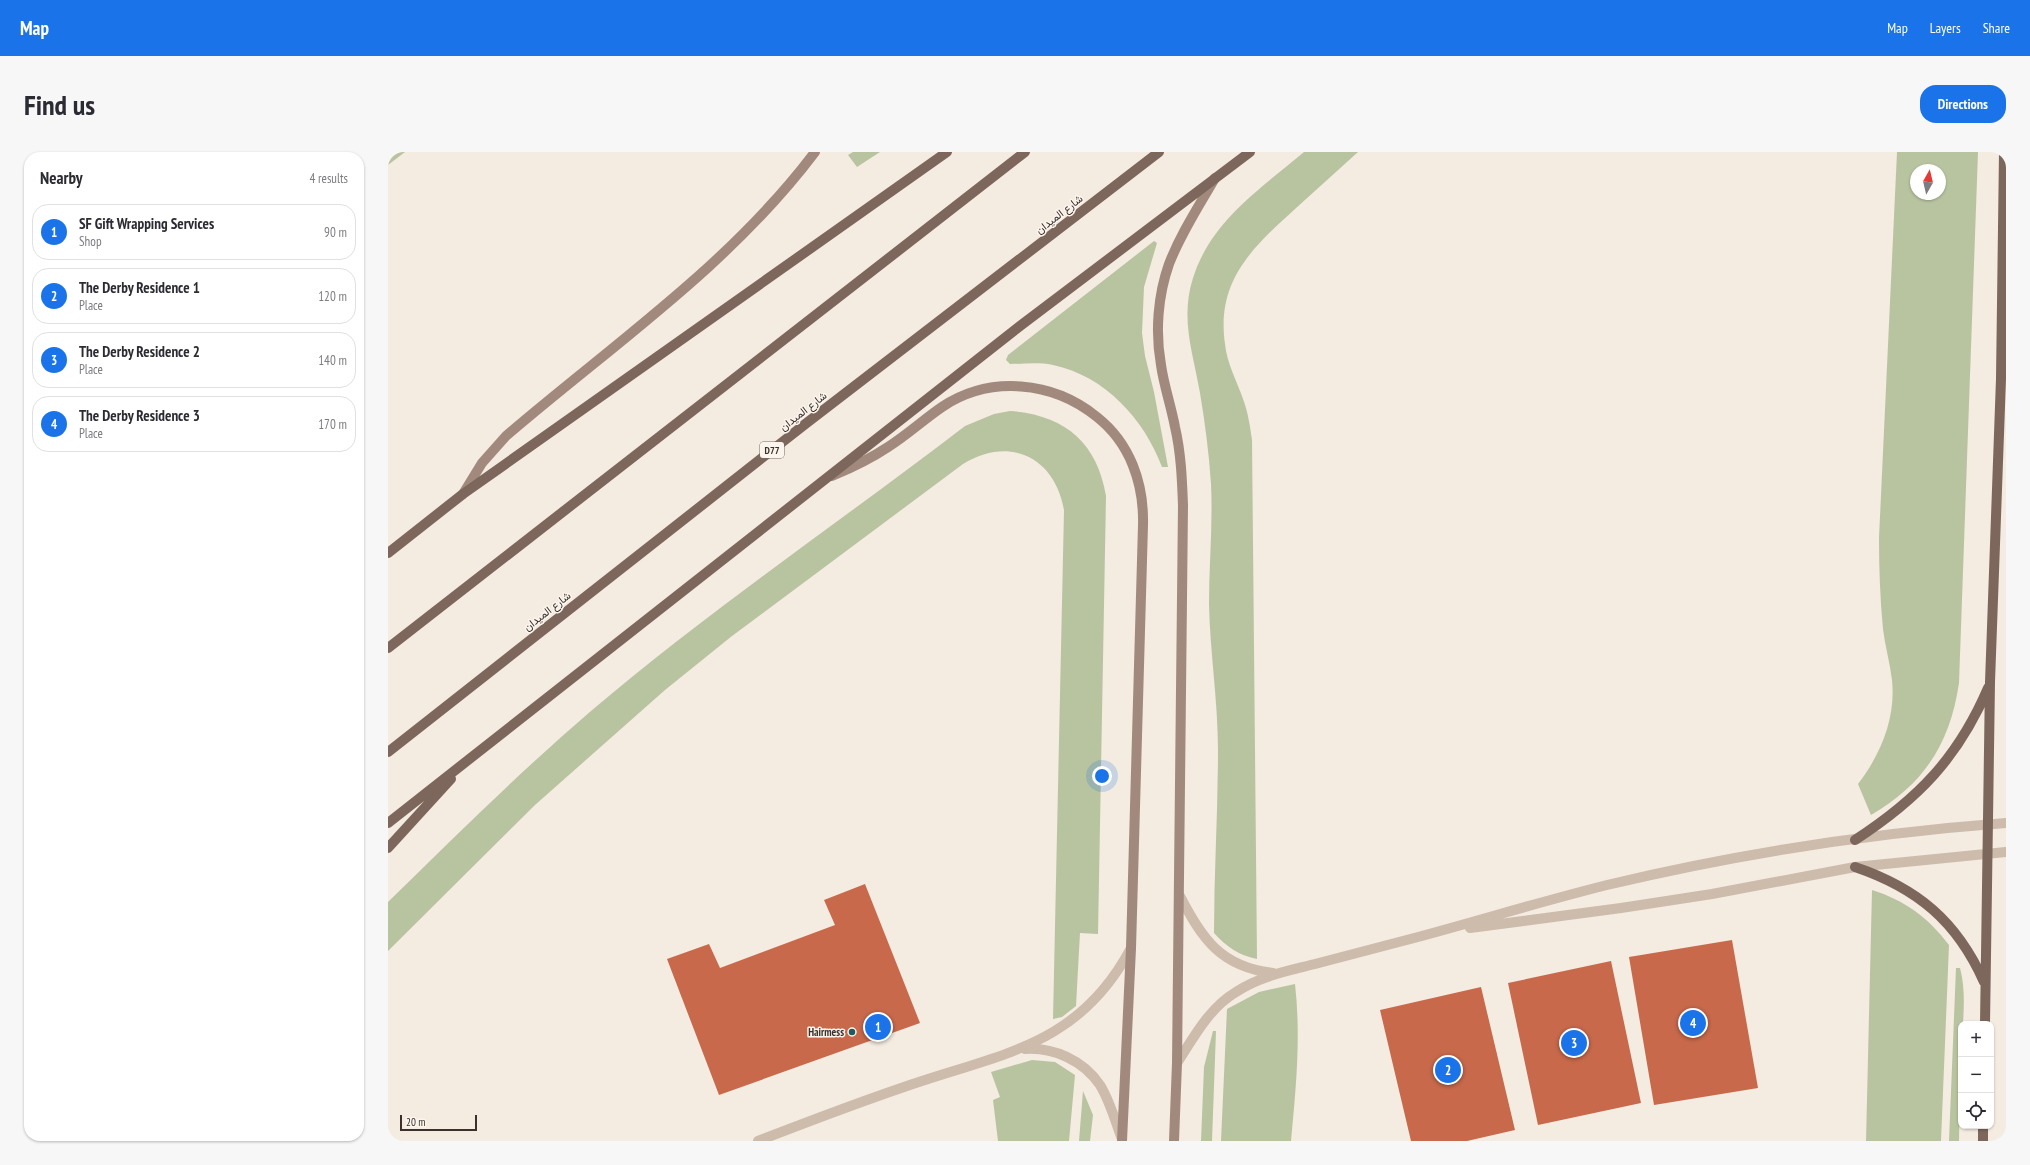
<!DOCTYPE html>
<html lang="en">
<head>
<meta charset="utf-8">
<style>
	:root { --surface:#fff; --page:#f7f7f7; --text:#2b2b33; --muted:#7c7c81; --line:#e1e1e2; --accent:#1a73e8 }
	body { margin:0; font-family:"PT Sans Narrow",Vazirmatn,sans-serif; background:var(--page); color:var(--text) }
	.controls { position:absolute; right:12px; bottom:12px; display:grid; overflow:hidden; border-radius:8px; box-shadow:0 1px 3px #0004 }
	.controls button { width:36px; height:36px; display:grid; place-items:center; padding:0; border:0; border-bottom:1px solid var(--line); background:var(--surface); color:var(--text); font:20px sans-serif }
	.compass { position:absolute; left:1522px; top:12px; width:36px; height:36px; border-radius:50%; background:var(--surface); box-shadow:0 1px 3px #0004; rotate:8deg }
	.scale { position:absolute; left:12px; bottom:10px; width:77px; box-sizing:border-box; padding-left:4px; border:2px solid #3b302b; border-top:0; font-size:11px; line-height:14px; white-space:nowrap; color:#3b302b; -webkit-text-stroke:3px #fbf5ee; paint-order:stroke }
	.you { position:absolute; left:714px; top:624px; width:14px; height:14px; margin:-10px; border:3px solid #fff; border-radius:50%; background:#1a73e8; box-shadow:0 0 0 6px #1a73e833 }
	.badge { display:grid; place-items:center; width:26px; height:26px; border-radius:50%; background:var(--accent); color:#fff; font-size:13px; font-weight:700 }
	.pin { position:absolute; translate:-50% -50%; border:2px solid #fff; box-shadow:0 1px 4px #0006 }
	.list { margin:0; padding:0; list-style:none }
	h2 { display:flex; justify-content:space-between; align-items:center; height:52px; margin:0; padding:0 16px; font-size:17px }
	h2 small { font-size:13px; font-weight:400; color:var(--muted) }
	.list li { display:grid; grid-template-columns:26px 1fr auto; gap:12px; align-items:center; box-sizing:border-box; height:56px; margin:0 8px 8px; padding:0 8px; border:1px solid var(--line); border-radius:16px }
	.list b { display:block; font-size:15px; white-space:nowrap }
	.list p { margin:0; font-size:13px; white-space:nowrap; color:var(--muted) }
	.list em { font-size:13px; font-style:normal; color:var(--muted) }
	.icon { flex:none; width:22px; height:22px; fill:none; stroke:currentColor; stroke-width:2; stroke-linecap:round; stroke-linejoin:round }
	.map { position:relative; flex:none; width:1618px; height:989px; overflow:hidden; border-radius:16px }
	header { display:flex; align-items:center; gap:24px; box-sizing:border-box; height:56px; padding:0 20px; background:var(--accent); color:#fff }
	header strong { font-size:19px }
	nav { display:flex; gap:22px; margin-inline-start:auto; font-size:14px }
	.intro { display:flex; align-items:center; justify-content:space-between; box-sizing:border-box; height:96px; padding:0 24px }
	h1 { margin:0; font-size:28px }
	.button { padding:10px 18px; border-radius:16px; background:var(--accent); color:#fff; font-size:14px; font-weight:700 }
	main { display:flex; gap:24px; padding:0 24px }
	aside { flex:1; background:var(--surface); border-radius:16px; box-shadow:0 1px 3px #0004 }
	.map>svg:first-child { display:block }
	.green { fill:#b8c4a0; fill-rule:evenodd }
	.building { fill:#c8694b }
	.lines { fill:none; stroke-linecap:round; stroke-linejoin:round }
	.lane { stroke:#cdbbac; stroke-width:10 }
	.street { stroke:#cdbbac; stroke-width:10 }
	.secondary { stroke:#a18a7d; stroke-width:10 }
	.primary { stroke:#7d675c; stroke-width:10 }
	.poi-dot { fill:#1f5a5e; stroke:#fbf5ee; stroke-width:1.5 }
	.labels { text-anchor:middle; stroke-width:3; stroke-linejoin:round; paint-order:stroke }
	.shield { fill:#fbf5ee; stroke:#756b66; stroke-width:1 }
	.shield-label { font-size:10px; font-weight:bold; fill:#3b302b }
	.street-label { font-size:11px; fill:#3b302b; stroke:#fbf5ee }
	.poi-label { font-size:11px; font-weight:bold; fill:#3b302b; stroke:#fbf5ee; text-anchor:end }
</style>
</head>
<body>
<header>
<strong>Map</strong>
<nav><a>Map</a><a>Layers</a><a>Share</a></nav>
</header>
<div class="intro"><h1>Find us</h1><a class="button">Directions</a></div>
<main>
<aside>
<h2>Nearby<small>4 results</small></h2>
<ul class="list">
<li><span class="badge">1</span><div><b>SF Gift Wrapping Services</b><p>Shop</p></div><em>90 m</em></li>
<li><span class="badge">2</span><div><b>The Derby Residence 1</b><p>Place</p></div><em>120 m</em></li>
<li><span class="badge">3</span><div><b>The Derby Residence 2</b><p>Place</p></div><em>140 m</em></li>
<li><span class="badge">4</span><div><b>The Derby Residence 3</b><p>Place</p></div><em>170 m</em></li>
</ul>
</aside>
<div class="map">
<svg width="1618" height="989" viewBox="0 0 1618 989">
	<rect width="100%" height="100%" fill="#f4ebe1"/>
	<path class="green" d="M0,0H17L0,13Z
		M465,0H492L469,15L460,3Z
		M916,0H970C949,19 928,38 907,57C864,96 828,129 837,192C839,212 849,229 855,247C860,260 862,274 864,288L869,807C850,803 839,795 826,781C826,720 830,659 830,598C830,549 822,501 821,452C821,412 825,372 823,332C821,301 817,271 812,241C805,200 792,167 805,126C823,69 872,37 916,0Z
		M1509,0H1590L1571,531C1562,592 1536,632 1483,663L1470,632C1493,602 1508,566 1504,528C1502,511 1497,494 1495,477C1492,446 1491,416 1491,386ZM1528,18H1552V42H1528Z
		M766,89L769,91L756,135L754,181L757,204L766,240L780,315H774C756,267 717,224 665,213C650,210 636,212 622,212L618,208L620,203Z
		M622,259C676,263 709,290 718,344L710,782L692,781L688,854L674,865L665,867L676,358C667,305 621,283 575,312L344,484L277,538L147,653L0,799V750C66,685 132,620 203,559C322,458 453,369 577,274L606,262Z
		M1484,738C1516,748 1540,765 1561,793L1553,989H1478Z
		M1568,816H1572C1577,835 1576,853 1575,872H1573L1571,989H1561Z
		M907,832C913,885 908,936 903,989H833L839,857L871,840Z
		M825,879H828L824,989H813L816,915Z
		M644,908L667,910L687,923L681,989H610L605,948L612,945L603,920Z
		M695,939L705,963L702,989H691Z"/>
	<path class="building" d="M477,732L532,871L331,943L279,807L321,792L332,816L447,773L436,748Z
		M1344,788L1370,936L1266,953L1241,805Z
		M1223,809L1253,951L1150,973L1120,831Z
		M1093,835L1127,978L1079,989H1023L992,858Z"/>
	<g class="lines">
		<path class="lane" d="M637,897C665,895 695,908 712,933C722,949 727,969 734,987
			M370,989C419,970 469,951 519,934C615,901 691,894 743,796"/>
		<path class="street" d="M792,744C814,787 833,815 885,821
			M1082,776L1233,756L1324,742L1467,715L1618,700
			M789,911C806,885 821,856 848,840C872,824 900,819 927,812C962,803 996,794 1030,785C1093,768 1155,749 1219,733C1349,702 1484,681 1618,671"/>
		<path class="secondary" d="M444,324C463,316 482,307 500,295C519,283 535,268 554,255C602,223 665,229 709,265C742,291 756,331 755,373L743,796L734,989
			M75,342L94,311L118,284C224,193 342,113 427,0
			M786,989L789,911L795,353C794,327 793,301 787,275C783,254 776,234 773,213C767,180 770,143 781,112C793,81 811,54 827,26"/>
		<path class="primary" d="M0,401L75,342L559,0
			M0,496L637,0
			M0,600L416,273L771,0
			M0,671L632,174L862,0
			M1467,688C1530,647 1570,606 1600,536
			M0,696L63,627
			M1467,715C1529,736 1569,769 1596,830
			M1597,872L1602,530L1613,227L1616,0
			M1595,989V974"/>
	</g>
	<circle class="poi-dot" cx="464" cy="880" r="4"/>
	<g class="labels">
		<rect class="shield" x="372" y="290" width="24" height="16" rx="3"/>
		<g class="shield-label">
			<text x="384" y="302">D77</text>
		</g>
		<g class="street-label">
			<text transform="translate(671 62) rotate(-38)" y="4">شارع الميدان</text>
			<text transform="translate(415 259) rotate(-38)" y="4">شارع الميدان</text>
			<text transform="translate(159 459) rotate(-38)" y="4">شارع الميدان</text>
		</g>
		<g class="poi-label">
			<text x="456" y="884">Hairmess</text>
		</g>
	</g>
</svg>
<div class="controls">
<button>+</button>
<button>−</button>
<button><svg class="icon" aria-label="locate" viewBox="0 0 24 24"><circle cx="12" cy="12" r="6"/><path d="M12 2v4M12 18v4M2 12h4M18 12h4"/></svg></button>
</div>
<svg class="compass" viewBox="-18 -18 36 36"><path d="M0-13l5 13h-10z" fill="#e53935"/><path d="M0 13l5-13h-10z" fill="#7c7c81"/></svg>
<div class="scale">20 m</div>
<div class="you"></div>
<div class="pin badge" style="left:490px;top:875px">1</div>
<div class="pin badge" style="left:1060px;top:918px">2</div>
<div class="pin badge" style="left:1186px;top:891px">3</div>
<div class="pin badge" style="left:1305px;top:871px">4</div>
</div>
</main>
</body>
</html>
